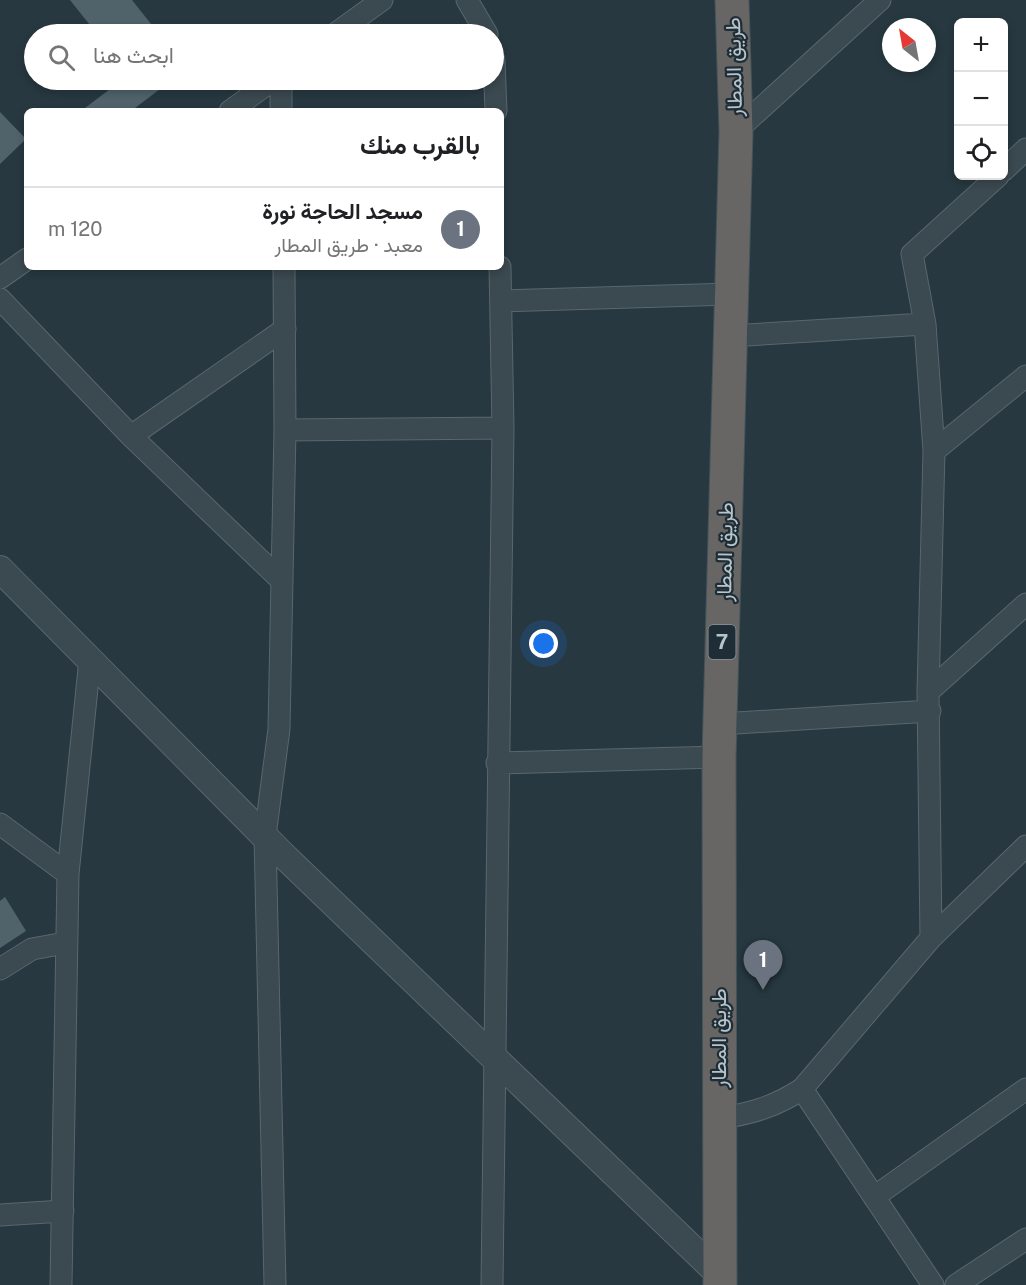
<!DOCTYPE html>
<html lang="ar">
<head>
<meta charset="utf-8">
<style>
	:root { --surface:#fff; --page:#f6f6f6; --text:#202124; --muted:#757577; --line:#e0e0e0; --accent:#537182 }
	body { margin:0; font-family:"Public Sans",Vazirmatn,sans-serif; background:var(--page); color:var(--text); direction:rtl }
	.controls { position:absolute; right:18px; top:18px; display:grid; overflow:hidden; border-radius:9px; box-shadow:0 3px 9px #0003 }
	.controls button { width:54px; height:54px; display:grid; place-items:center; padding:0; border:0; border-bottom:2px solid var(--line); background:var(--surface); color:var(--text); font:30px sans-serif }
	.compass { position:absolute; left:882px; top:18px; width:54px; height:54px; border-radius:50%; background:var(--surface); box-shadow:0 3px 9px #0003; rotate:329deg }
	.you { position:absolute; left:544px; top:644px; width:21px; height:21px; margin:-15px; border:4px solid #fff; border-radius:50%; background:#1a73e8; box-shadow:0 0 0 9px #1a73e833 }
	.badge { display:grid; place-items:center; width:39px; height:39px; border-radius:50%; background:var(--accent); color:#fff; font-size:20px; font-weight:700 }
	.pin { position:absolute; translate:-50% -50px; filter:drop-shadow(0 2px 3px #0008) }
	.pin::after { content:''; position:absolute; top:32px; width:21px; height:18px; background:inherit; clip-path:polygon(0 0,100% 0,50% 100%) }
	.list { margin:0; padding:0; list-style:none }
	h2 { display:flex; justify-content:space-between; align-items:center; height:78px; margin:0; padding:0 24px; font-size:26px }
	h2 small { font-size:20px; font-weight:400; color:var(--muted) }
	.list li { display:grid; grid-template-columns:39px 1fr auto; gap:18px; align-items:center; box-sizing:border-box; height:84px; padding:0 24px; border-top:2px solid var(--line) }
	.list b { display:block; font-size:22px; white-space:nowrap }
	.list p { margin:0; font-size:20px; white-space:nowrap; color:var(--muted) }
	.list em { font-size:20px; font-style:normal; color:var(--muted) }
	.icon { flex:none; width:33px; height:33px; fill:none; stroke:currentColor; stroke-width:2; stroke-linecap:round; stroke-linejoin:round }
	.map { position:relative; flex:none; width:1026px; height:1285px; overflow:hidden; direction:ltr }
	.search { position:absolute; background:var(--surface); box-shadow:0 3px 9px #0003; left:24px; top:24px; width:480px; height:66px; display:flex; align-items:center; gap:15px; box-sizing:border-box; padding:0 21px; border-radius:33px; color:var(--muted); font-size:22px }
	.panel { position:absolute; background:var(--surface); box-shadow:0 3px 9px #0003; left:24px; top:108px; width:480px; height:162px; border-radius:9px; direction:rtl }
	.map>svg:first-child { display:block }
	.building { fill:#50636b }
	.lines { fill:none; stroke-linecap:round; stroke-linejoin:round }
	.minor-casing { stroke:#59676e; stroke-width:23 }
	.tertiary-casing { stroke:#59676e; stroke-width:28 }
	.trunk-casing { stroke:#45545b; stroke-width:35 }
	.minor { stroke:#3b4950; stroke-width:21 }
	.tertiary { stroke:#3b4950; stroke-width:26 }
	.trunk { stroke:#686664; stroke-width:33 }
	.labels { text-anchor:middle; stroke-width:4.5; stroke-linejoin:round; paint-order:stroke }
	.shield { fill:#1f2e36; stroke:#89979e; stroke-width:1.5 }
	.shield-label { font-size:20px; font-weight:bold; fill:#b7c4cb }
	.street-label { font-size:21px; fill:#b7c4cb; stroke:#1f2e36 }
</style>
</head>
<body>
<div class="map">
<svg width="1026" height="1285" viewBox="0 0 1026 1285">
	<rect width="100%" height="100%" fill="#273840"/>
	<path class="building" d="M70,0H132L159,34H97Z
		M122,80H172L131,111H81Z
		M0,112L26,139L0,164Z
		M5,897L26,931L0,948V901Z"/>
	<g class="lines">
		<defs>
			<path id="minor" d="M467,0L487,34
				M335,34L382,0
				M494,60L496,111
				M281,80V111
				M230,111L273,80
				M736,131L880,0
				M1004,170L1026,149
				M0,278L27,259
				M0,299L131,436L281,580
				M501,301L731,294
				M730,336L925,324
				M285,430L503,428
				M131,436L285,329
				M934,451L1026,376
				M928,692L1026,604
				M720,724L930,711
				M497,763L719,757
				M0,824L68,874
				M931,938L928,692L934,451L925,324L912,254L998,176
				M0,969L32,949L65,943
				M802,1089L933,1285
				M720,1118C751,1114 776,1106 802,1089L931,938L1026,846
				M874,1197L1026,1089
				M0,1215L63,1211
				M61,1285L68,874L90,659
				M275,1285L265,836L279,729L285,430L284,267
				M492,1285L503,428L500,267
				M956,1285L1026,1239"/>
			<path id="tertiary" d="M0,569L282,854L720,1275"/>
			<path id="trunk" d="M720,1285L719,757L736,131L732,0"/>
		</defs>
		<use href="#minor" class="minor-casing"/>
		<use href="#tertiary" class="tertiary-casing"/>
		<use href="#trunk" class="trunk-casing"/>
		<use href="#minor" class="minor"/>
		<use href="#tertiary" class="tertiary"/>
		<use href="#trunk" class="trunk"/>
	</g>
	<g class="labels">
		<rect class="shield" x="708.5" y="625" width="27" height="34" rx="4.5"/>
		<g class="shield-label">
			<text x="722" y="649">7</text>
		</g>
		<g class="street-label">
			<text transform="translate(734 67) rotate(-91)" y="7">طريق المطار</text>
			<text transform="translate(725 552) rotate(-89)" y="7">طريق المطار</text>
			<text transform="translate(719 1038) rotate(-90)" y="7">طريق المطار</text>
		</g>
	</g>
</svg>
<div class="controls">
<button>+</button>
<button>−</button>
<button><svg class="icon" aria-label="locate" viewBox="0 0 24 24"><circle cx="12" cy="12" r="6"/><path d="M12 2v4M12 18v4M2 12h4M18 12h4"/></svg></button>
</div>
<svg class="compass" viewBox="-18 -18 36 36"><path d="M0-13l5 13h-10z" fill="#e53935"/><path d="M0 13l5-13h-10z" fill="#757577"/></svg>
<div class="you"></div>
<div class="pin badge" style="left:763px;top:990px;background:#6b7280">1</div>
<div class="search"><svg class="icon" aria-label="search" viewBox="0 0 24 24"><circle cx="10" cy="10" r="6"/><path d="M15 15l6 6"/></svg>ابحث هنا</div>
<section class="panel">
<h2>بالقرب منك<small></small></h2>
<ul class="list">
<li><span class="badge" style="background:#6b7280">1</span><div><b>مسجد الحاجة نورة</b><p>معبد · طريق المطار</p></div><em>120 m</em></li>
</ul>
</section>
</div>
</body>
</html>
